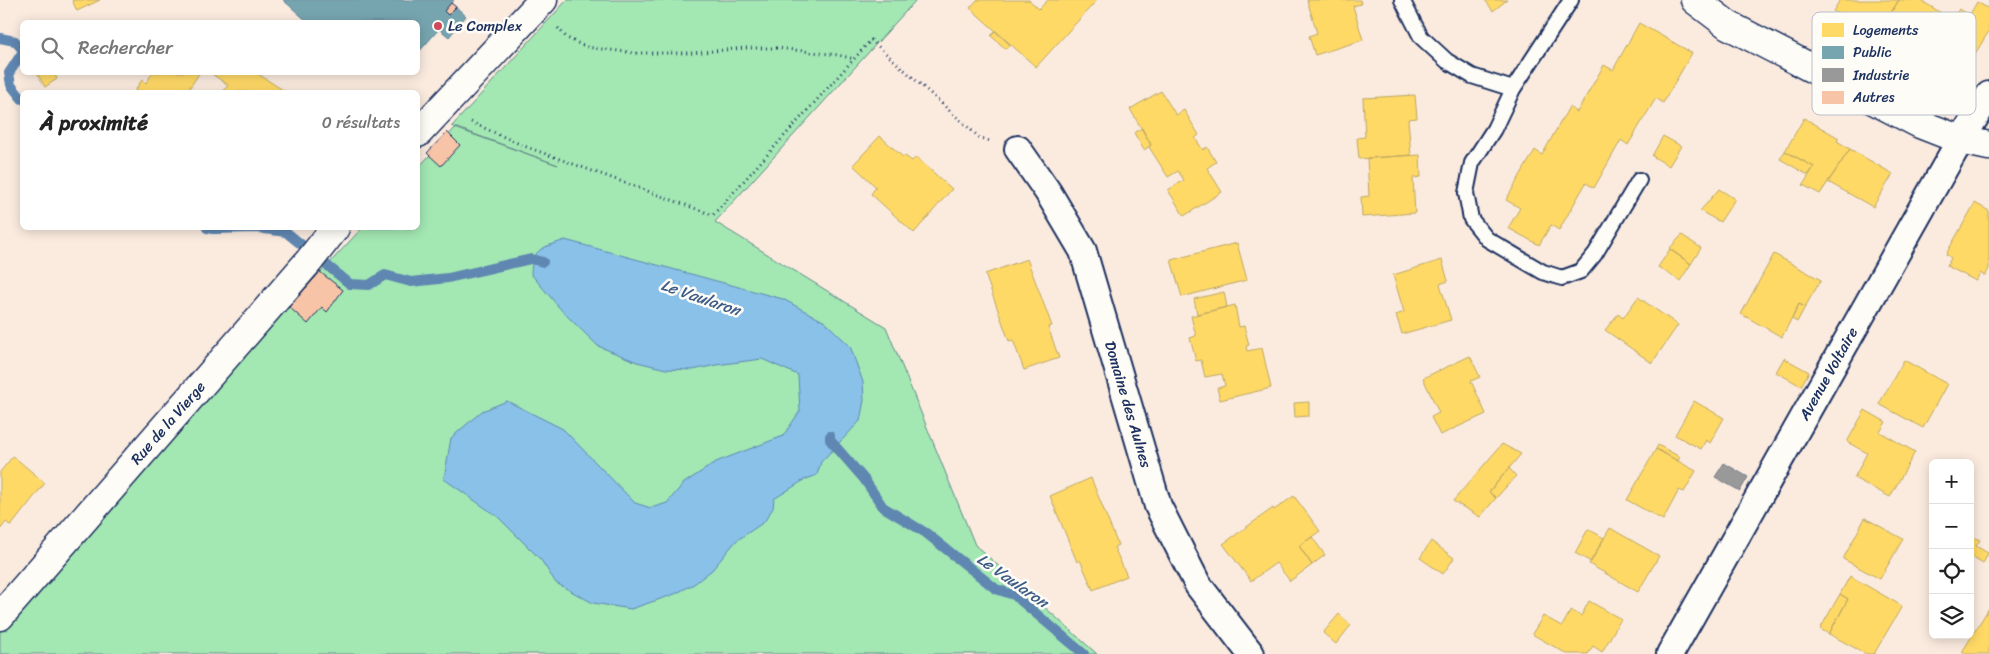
<!DOCTYPE html>
<html lang="fr">
<head>
<meta charset="utf-8">
<style>
	:root { --surface:#fff; --page:#f2f2f2; --text:#222; --muted:#767676; --line:#e0e0e0 }
	body { margin:0; font-family:Sriracha,sans-serif; background:var(--page); color:var(--text) }
	.controls { position:absolute; right:15px; bottom:15px; display:grid; overflow:hidden; border-radius:8px; box-shadow:0 2px 12px #0003 }
	.controls button { width:45px; height:45px; display:grid; place-items:center; padding:0; border:0; border-bottom:1px solid var(--line); background:var(--surface); color:var(--text); font:25px sans-serif }
	.list { margin:0; padding:0; list-style:none }
	h2 { display:flex; justify-content:space-between; align-items:center; height:65px; margin:0; padding:0 20px; font-size:21px }
	h2 small { font-size:16px; font-weight:400; color:var(--muted) }
	.icon { flex:none; width:28px; height:28px; fill:none; stroke:currentColor; stroke-width:2; stroke-linecap:round; stroke-linejoin:round }
	.map { position:relative; flex:none; width:1989px; height:654px; overflow:hidden }
	.search { position:absolute; background:var(--surface); box-shadow:0 2px 12px #0003; left:20px; top:20px; width:400px; height:55px; display:flex; align-items:center; gap:12px; box-sizing:border-box; padding:0 18px; border-radius:8px; color:var(--muted); font-size:19px }
	.panel { position:absolute; background:var(--surface); box-shadow:0 2px 12px #0003; left:20px; top:90px; width:400px; height:140px; border-radius:8px }
	.map>svg:first-child { display:block }
	.green { fill:#a3e7b3; stroke:#5f8b88 }
	.water { fill:#8ac1e8; stroke:#5e87b1 }
	.homes { fill:#ffd966; stroke:#bba664 }
	.public { fill:#76a5af; stroke:#5b8297 }
	.industry { fill:#999; stroke:#737987 }
	.lines { fill:none; stroke-linecap:round; stroke-linejoin:round }
	.stream { stroke:#5e87b1; stroke-width:10 }
	.building { fill:#f7c4a7; stroke:#1b2f5e }
	.service-casing { stroke:#1b2f5e; stroke-width:18 }
	.minor-casing { stroke:#1b2f5e; stroke-width:30 }
	.tertiary-casing { stroke:#1b2f5e; stroke-width:31 }
	.path { stroke:#1b2f5e; stroke-width:3; stroke-dasharray:1 4; stroke-linecap:butt }
	.service { stroke:#fdfcf7; stroke-width:14 }
	.minor { stroke:#fdfcf7; stroke-width:26 }
	.tertiary { stroke:#fdfcf7; stroke-width:28 }
	.poi-dot { fill:#d1495b; stroke:#fdfcf7; stroke-width:2 }
	.labels { text-anchor:middle; stroke-width:5; stroke-linejoin:round; paint-order:stroke }
	.poi-label { font-size:15px; fill:#1b2f5e; stroke:#fdfcf7; text-anchor:start }
	.street-label { font-size:15px; fill:#1b2f5e; stroke:#fdfcf7 }
	.water-label { font-size:16px; font-style:italic; fill:#3c5b87; stroke:#fdfcf7 }
	.key { fill:#fdfcf7; stroke:#b9bec9; stroke-width:1 }
	.key-label { font-size:14px; fill:#1b2f5e }
</style>
</head>
<body>
<div class="map">
<svg width="1989" height="654" viewBox="0 0 1989 654">
	<rect width="100%" height="100%" fill="#fbebdf"/>
	<filter id="ink" filterUnits="userSpaceOnUse"><feTurbulence type="fractalNoise" baseFrequency=".02" numOctaves="2"/><feDisplacementMap in="SourceGraphic" scale="10" xChannelSelector="R" yChannelSelector="G"/><feConvolveMatrix kernelMatrix="1 2 1 2 8 2 1 2 1" color-interpolation-filters="sRGB"/></filter>
	<g filter="url(#ink)">
		<path class="green" d="M567,0H916L715,222L886,327L975,545L1097,654H0V618L362,228H418V168L455,128L558,165L452,126Z"/>
		<path class="water" d="M565,240L783,299L825,322L850,346L863,382L864,400L860,421L821,462L817,475L804,480L774,499L773,508L764,522L736,541L712,570L694,584L675,594L631,609L593,603L556,583L541,560L498,517L444,479L451,438L482,411L507,401L563,429L635,503L651,508L667,503L684,483L716,462L783,436L800,411L798,375L762,359L716,365L693,370L666,369L637,362L598,346L563,312L531,274C532,248 542,248 565,240Z"/>
		<path class="homes" d="M72,0H100L77,11Z
			M977,0H1029L1039,9L1048,0H1097L1036,67L970,8Z
			M1307,0H1360L1361,4L1353,6L1363,40L1315,55L1309,36L1317,33Z
			M1485,0H1507L1493,11Z
			M1840,0H1899L1875,37L1833,11Z
			M1899,0H1920L1948,17L1922,60L1878,33Z
			M1977,2L1989,9V31L1975,54L1954,42L1938,70L1922,60L1938,33L1943,35L1959,9L1969,16Z
			M1639,23L1692,53L1663,103L1656,98L1628,145L1621,140L1594,188L1586,183L1559,230L1551,225L1539,245L1508,228L1520,208L1506,200L1535,150L1542,155L1569,107L1577,112L1604,65L1613,70Z
			M995,31L1010,45L1006,49L991,36Z
			M41,72H54L57,79L45,87L38,75Z
			M153,72H200L187,92H134L142,80L146,83Z
			M209,72H255L286,92H223L228,85Z
			M1161,91L1176,115L1184,110L1199,135L1195,138L1203,150L1207,147L1216,162L1207,168L1222,192L1184,216L1168,190L1184,180L1178,171L1168,177L1149,147L1151,145L1130,109Z
			M1415,95L1417,118L1408,119L1411,155L1359,159L1357,138L1365,137L1363,98Z
			M1804,118L1839,138L1837,141L1850,149L1820,194L1803,185L1814,167L1785,151Z
			M1142,128L1151,145L1144,150L1134,133Z
			M880,136L903,157L905,156L912,161L916,157L952,189L914,233L871,194L876,187L853,165Z
			M1663,136L1681,146L1669,166L1652,156Z
			M1850,149L1893,174L1873,207L1828,182Z
			M1785,151L1814,167L1808,175L1780,159Z
			M1420,155L1421,177L1413,178L1415,213L1362,217L1361,197L1369,196L1367,158Z
			M1719,189L1735,199L1720,222L1700,211Z
			M1975,203L1989,211V269L1985,276L1980,273L1976,281L1947,266L1951,258L1946,254Z
			M1682,235L1701,248L1691,264L1669,249Z
			M1237,243L1247,280L1182,297L1171,260Z
			M1670,249L1691,264L1680,281L1658,267Z
			M1774,254L1821,280L1805,307L1799,304L1782,337L1741,314Z
			M1027,259L1052,326L1048,327L1059,358L1024,370L1013,340L1009,341L985,274Z
			M1442,260L1448,281L1440,284L1451,320L1402,334L1396,315L1404,312L1393,275Z
			M1224,292L1227,307L1197,314L1194,299Z
			M1638,297L1678,325L1652,363L1605,330L1618,314L1623,318Z
			M1799,304L1805,307L1797,322L1792,319Z
			M1235,305L1239,327L1244,326L1249,345L1246,346L1247,351L1262,348L1271,388L1220,400L1217,388L1225,386L1222,374L1205,377L1201,360L1196,361L1190,338L1196,336L1191,316Z
			M1470,356L1480,377L1471,381L1486,414L1440,435L1431,417L1439,413L1423,378Z
			M1784,358L1809,372L1801,386L1776,372Z
			M1904,360L1947,384L1923,428L1879,404Z
			M1694,401L1724,418L1710,443L1706,440L1701,449L1675,435Z
			M1309,402V416L1295,417L1294,403Z
			M1865,410L1886,422L1880,432L1915,452L1890,497L1854,478L1867,453L1847,442Z
			M1502,444L1521,454L1489,492L1496,498L1480,517L1453,501Z
			M1658,445L1680,457L1678,461L1656,449Z
			M1656,449L1696,471L1684,492L1679,490L1663,520L1627,500Z
			M13,456L45,483L11,526L6,522L0,530V472Z
			M1509,468L1516,476L1496,498L1489,492Z
			M1091,478L1118,545L1114,547L1127,576L1093,590L1080,560L1077,562L1050,496Z
			M1294,496L1320,531L1299,546L1312,565L1290,581L1276,563L1251,581L1223,544L1273,508L1274,510Z
			M1865,518L1903,539L1880,579L1843,559Z
			M1610,528L1659,556L1638,592L1589,564Z
			M1588,529L1604,538L1591,562L1575,553Z
			M1970,535L1980,540L1976,546L1988,553L1983,564L1970,556Z
			M1312,537L1325,555L1312,565L1299,546Z
			M1431,541L1454,558L1443,574L1420,558Z
			M1850,576L1902,606L1874,654H1866L1829,634L1848,599L1840,594Z
			M1840,594L1848,599L1829,634L1820,629Z
			M1589,601L1621,619L1602,652L1593,646L1588,654H1567L1532,634L1543,616L1562,626L1571,610L1581,616Z
			M1989,608V654H1965L1962,652Z
			M1339,614L1351,625L1336,644L1323,633Z"/>
		<path class="public" d="M283,0H454L444,11L448,15L456,7L466,16L449,37L439,29L418,53V22H308Z"/>
		<path class="industry" d="M1724,463L1748,477L1740,491L1715,477Z"/>
		<g class="lines">
			<path class="stream" d="M0,38L15,41L22,49
				M22,53L9,73L11,85L22,99
				M207,228L213,229L257,228L286,232L350,284L369,285L385,275L411,282L448,278L531,259L543,262
				M830,436V440L864,479L883,507L926,533L996,589L1014,595L1084,654"/>
		</g>
		<path class="building" d="M451,3L456,7L448,15L444,11Z
			M447,132L460,145L441,166L427,153Z
			M320,272L343,290L327,312L322,307L308,324L289,307Z"/>
		<g class="lines">
			<defs>
				<path id="service" d="M1402,0L1421,37L1447,61L1472,76L1513,89
					M1571,0L1513,89L1494,129L1472,163L1466,193L1471,219L1487,239L1543,272L1562,278L1581,271L1595,254L1639,180"/>
				<g id="minor">
					<path id="s1" d="M1018,149L1048,192L1083,251L1158,506L1198,585L1251,654"/>
					<path id="s2" d="M1670,654L1953,153L1989,95"/>
				</g>
				<g id="tertiary">
					<path d="M1695,0L1728,25L1920,124L1961,140L1989,146"/>
					<path d="M418,133L543,0"/>
					<path id="s3" d="M0,616L309,261L335,228"/>
				</g>
			</defs>
			<use href="#service" class="service-casing"/>
			<use href="#minor" class="minor-casing"/>
			<use href="#tertiary" class="tertiary-casing"/>
			<path class="path" d="M558,28L567,38L586,47L635,53H692L745,48H777L838,55L854,59
				M471,122L524,146L713,215L871,40L980,138L990,141"/>
			<use href="#service" class="service"/>
			<use href="#minor" class="minor"/>
			<use href="#tertiary" class="tertiary"/>
		</g>
	</g>
	<circle class="poi-dot" cx="438" cy="26" r="5"/>
	<g class="labels">
		<g class="poi-label">
			<text x="448" y="31">Le Complex</text>
		</g>
		<g class="street-label">
			<text dy="5" stroke="none"><textPath href="#s2" startOffset="322">Avenue Voltaire</textPath></text>
			<text dy="5" stroke="none"><textPath href="#s1" startOffset="281">Domaine des Aulnes</textPath></text>
			<text dy="5" stroke="none"><textPath href="#s3" startOffset="256">Rue de la Vierge</textPath></text>
		</g>
		<g class="water-label">
			<text transform="translate(701 297) rotate(19)" y="6">Le Vaularon</text>
			<text transform="translate(1013 580) rotate(35)" y="6">Le Vaularon</text>
		</g>
	</g>
	<rect x="1812" y="12" width="164" height="103" rx="8" class="key"/>
	<rect x="1822" y="23" width="22" height="14" fill="#ffd966"/>
	<rect x="1822" y="46" width="22" height="13" fill="#76a5af"/>
	<rect x="1822" y="68" width="22" height="14" fill="#999"/>
	<rect x="1822" y="91" width="22" height="13" fill="#f7c4a7"/>
	<g class="key-label">
		<text x="1853" y="35">Logements</text>
		<text x="1853" y="57">Public</text>
		<text x="1853" y="80">Industrie</text>
		<text x="1853" y="102">Autres</text>
	</g>
</svg>
<div class="controls">
<button>+</button>
<button>−</button>
<button><svg class="icon" aria-label="locate" viewBox="0 0 24 24"><circle cx="12" cy="12" r="6"/><path d="M12 2v4M12 18v4M2 12h4M18 12h4"/></svg></button>
<button><svg class="icon" aria-label="layers" viewBox="0 0 24 24"><path d="M12 4l9 5-9 5-9-5zM3 14l9 5 9-5"/></svg></button>
</div>
<div class="search"><svg class="icon" aria-label="search" viewBox="0 0 24 24"><circle cx="10" cy="10" r="6"/><path d="M15 15l6 6"/></svg>Rechercher</div>
<section class="panel">
<h2>À proximité<small>0 résultats</small></h2>
<ul class="list">
</ul>
</section>
</div>
</body>
</html>
